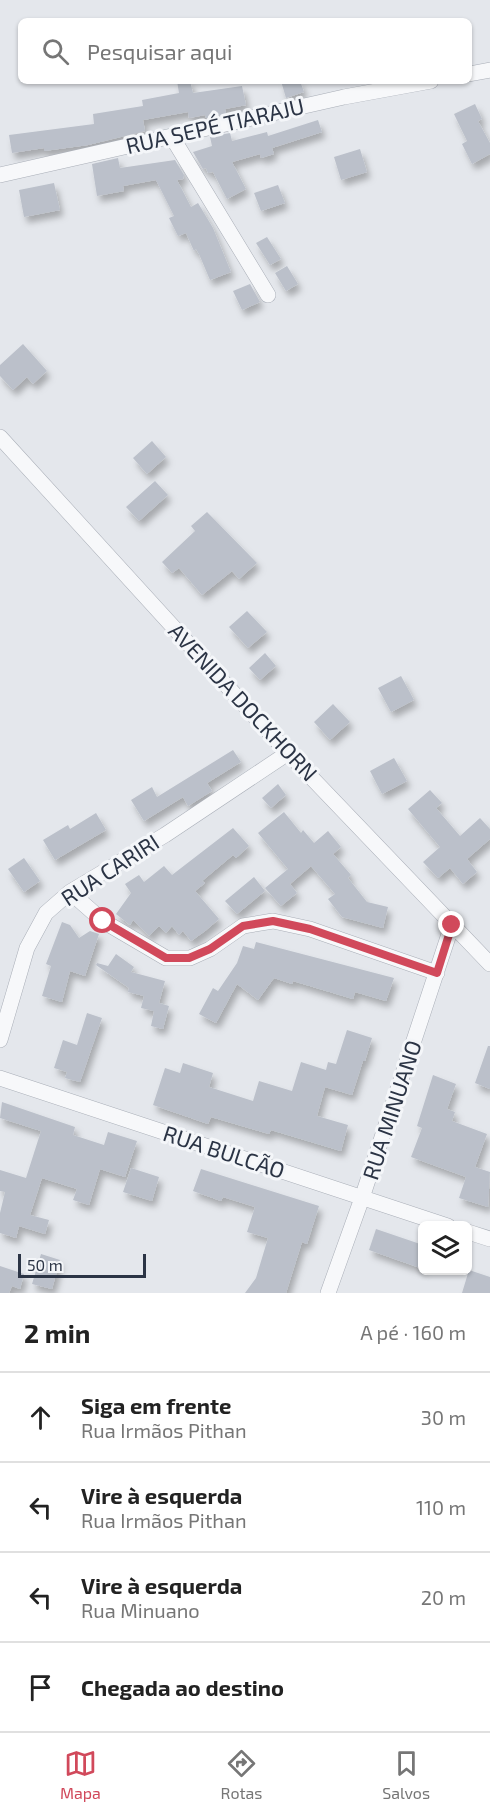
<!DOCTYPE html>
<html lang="pt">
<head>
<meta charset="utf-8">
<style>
	:root { --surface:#fff; --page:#f2f2f2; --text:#222; --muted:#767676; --line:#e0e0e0; --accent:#d1495b }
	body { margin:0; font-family:"Exo 2",sans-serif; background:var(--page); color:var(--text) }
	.controls { position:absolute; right:18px; bottom:18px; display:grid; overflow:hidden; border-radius:9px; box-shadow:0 2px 4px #0004 }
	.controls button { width:54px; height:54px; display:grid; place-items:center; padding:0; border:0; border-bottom:2px solid var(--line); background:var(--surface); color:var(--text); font:30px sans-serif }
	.scale { position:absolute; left:18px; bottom:15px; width:128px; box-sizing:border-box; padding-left:6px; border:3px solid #2b3445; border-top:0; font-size:16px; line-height:21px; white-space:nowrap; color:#2b3445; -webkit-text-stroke:4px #f4f6f9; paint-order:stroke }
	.stop { position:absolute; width:18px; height:18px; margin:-14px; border:4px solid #d1495b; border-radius:50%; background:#fff }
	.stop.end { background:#d1495b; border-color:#fff; box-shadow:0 2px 6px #0008 }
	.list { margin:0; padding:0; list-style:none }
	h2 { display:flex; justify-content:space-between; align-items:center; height:78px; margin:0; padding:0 24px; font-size:26px }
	h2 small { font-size:20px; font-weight:400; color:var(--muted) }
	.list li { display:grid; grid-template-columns:39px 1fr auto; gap:18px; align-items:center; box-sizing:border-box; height:90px; padding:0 24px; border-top:2px solid var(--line) }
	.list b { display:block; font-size:22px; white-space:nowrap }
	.list p { margin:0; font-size:20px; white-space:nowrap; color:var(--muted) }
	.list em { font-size:20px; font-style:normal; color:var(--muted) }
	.icon { flex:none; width:33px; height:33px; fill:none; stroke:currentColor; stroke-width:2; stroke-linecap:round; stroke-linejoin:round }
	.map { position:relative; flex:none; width:490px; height:1293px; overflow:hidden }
	.search { position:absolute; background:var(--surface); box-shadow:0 2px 4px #0004; left:18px; right:18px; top:18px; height:66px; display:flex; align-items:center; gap:15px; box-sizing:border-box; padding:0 21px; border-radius:9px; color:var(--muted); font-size:22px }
	.sheet { height:438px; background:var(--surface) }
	nav { display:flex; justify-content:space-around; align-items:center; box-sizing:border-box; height:84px; border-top:2px solid var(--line); background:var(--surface); font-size:16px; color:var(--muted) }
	nav a { display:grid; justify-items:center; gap:3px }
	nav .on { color:var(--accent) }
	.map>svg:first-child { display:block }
	.building { fill:#bbc0ca; filter:url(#shadow) }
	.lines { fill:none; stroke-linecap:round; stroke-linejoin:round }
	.minor-casing { stroke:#a9aeb7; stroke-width:16 }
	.minor { stroke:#f7f8fa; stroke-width:15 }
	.route { stroke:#d1495b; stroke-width:8 }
	.labels { text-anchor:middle; stroke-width:6; stroke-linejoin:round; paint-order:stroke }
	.street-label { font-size:22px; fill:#2b3445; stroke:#f4f6f9 }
</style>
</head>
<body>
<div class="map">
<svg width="490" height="1293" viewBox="0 0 490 1293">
	<defs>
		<filter id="shadow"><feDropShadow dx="3.5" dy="6" stdDeviation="3" flood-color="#0004"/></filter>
	</defs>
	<rect width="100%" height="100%" fill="#e4e7ec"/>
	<path class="building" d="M177,81H190L193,93L242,86L246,105L225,109L226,114L206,118L205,115L189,118L188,112L143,120L145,131L88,145L44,151V148L12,153L9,135L94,124L93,114L143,106L142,100L179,93Z
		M281,81H300L304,92L286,98Z
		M475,104L482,119L478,121L490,143V154L472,164L462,144L467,141L454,114Z
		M318,120L322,132L272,148L274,154L261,158L260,154L232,162L246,189L227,199L213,172L208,173L206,168L203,169L193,152L212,146L210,137L230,133L232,141L267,132L268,136Z
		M360,149L367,172L341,180L334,157Z
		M118,158L120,168L175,160L184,175L183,179L177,180L191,207L198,203L213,228L231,272L210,280L199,254L196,249L194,251L186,233L178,236L169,218L174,216L156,180L123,186L124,191L97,196L92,164Z
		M54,183L60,210L24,217L19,190Z
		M278,185L285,203L261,211L254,193Z
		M267,237L281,259L270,265L256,243Z
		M287,266L298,284L286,291L275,273Z
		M250,284L260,302L242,310L233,291Z
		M23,344L47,371L33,384L27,377L13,390L0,376V365Z
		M152,441L166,457L147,474L133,458Z
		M155,481L168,495L139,521L126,507Z
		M207,512L257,563L239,579L232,571L202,595L179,568L172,573L162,562L195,531L191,526Z
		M247,611L267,632L248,648L229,627Z
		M265,653L276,666L260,680L249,668Z
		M401,676L414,700L391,712L378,688Z
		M333,704L350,722L330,740L314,722Z
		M233,750L241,762L207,783L212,791L188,806L183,797L144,821L131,800L152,787L157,797Z
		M394,758L407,781L382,794L370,771Z
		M278,784L286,795L271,808L262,798Z
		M430,790L442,803L436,808L460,836L480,818L490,829V839L467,859L477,872L463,884L450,868L438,878L423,862L440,847L408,809Z
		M284,812L301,833L303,830L314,843L328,831L341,847L333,854L351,875L348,878L367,902L388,907L383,928L342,917L328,899L335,894L311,866L290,884L297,893L281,906L265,888L288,869L258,833Z
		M96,813L106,830L55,860L43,840L68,825L70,829Z
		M233,828L249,846L236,858L233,855L202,881L205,883L195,891L219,919L205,931L191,941L183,931L179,935L172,926L166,933L159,926L149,936L133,920L130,925L116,914L131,893L125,884L139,875L144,882L164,866L172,875Z
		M24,858L40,881L24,892L8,869Z
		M254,877L265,891L237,914L225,901Z
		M62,922L70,925L79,938L90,931L99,934L85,976L70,971L62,1002L42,996L51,966L46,964Z
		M256,942L394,978L386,1001L355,992L353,999L293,981L292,984L274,978L258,1000L237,984L216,1023L199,1014L213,988L218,991L237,963L243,946L254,949Z
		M116,954L134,967L131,972L165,981L159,1003L169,1006L163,1029L151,1026L154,1011L141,1008L144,996L128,992L129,988L96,965L97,963L108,966Z
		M87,1013L102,1018L80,1082L65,1078L67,1072L54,1068L63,1040L77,1045Z
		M347,1030L372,1038L365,1061H363L352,1095L325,1087L317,1116L348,1125L341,1151L271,1130L269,1134L211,1117L208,1124L153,1105L165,1068L180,1073L183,1063L213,1073L209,1087L253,1101L259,1081L292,1091L301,1062L326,1070L328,1062L336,1064Z
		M488,1046H490V1089L475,1083Z
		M433,1075L456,1084L447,1109L455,1112L452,1121L487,1134L475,1167L490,1172L488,1207L459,1198L466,1177L411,1157L422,1128L417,1126Z
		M2,1102L75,1127L73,1135L104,1145L108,1132L137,1141L125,1177L100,1169L89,1205L73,1200L77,1189L42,1178L30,1215L49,1220L45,1234L19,1226L16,1238L0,1233V1213L5,1192L0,1191V1170L26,1178L41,1131L0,1118Z
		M131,1168L159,1177L152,1201L123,1192Z
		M201,1169L319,1206L307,1244L302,1242L286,1293H245L256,1278L268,1238L247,1232L255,1207L223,1197L221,1201L193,1191Z
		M376,1229L423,1245V1269L369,1250Z
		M41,1254L60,1260L52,1289L32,1284Z
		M0,1266L24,1274L20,1289L12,1286L9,1293H0Z
		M469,1270L490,1277V1293H462Z"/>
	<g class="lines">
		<defs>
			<path id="minor" d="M469,74L490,70
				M172,137L268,295
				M0,175L344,97L431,81
				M0,437L288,753L490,964
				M70,892L103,921L166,958H190L210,949L243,926L273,921L310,929L437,973
				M0,1040L27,948L46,913L70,892L165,835L288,753
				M0,1078L448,1226
				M468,1232L490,1239
				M328,1293L362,1198L452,925"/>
		</defs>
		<use href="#minor" class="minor-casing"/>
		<use href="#minor" class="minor"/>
	</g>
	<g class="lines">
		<path class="route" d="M103,921L166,958H189L210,949L243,926L273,921L310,929L437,973L452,925"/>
	</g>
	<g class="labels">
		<g class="street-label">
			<text transform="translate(215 126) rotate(-13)" y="8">RUA SEPÉ TIARAJU</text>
			<text transform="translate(243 702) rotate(47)" y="8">AVENIDA DOCKHORN</text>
			<text transform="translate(110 870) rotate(-33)" y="8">RUA CARIRI</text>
			<text transform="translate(392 1110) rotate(-72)" y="8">RUA MINUANO</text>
			<text transform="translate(224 1152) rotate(18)" y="8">RUA BULCÃO</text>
		</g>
	</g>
</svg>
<div class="controls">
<button><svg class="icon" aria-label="layers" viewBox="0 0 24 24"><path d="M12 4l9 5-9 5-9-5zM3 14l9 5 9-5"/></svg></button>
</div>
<div class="scale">50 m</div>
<div class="stop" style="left:103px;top:921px"></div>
<div class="stop end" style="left:452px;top:925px"></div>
<div class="search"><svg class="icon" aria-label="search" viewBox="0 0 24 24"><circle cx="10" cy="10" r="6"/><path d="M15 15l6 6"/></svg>Pesquisar aqui</div>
</div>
<section class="sheet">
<h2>2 min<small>A pé · 160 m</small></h2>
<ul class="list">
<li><svg class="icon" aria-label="ahead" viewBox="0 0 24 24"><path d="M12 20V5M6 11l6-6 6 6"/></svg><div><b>Siga em frente</b><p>Rua Irmãos Pithan</p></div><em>30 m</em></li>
<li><svg class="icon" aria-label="left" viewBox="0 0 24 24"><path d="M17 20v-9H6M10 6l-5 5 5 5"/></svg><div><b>Vire à esquerda</b><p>Rua Irmãos Pithan</p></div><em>110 m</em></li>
<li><svg class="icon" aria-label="left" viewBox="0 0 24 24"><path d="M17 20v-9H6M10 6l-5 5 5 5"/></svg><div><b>Vire à esquerda</b><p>Rua Minuano</p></div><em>20 m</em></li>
<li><svg class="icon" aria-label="arrive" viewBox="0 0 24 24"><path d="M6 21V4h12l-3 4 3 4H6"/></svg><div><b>Chegada ao destino</b></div></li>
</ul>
</section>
<nav>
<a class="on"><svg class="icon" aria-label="map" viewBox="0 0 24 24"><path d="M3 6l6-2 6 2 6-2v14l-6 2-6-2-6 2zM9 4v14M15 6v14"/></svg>Mapa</a>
<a><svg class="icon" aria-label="directions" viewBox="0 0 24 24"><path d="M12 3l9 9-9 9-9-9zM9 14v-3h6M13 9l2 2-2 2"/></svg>Rotas</a>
<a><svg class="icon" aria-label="saved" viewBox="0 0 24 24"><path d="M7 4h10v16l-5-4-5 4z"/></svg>Salvos</a>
</nav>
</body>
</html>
